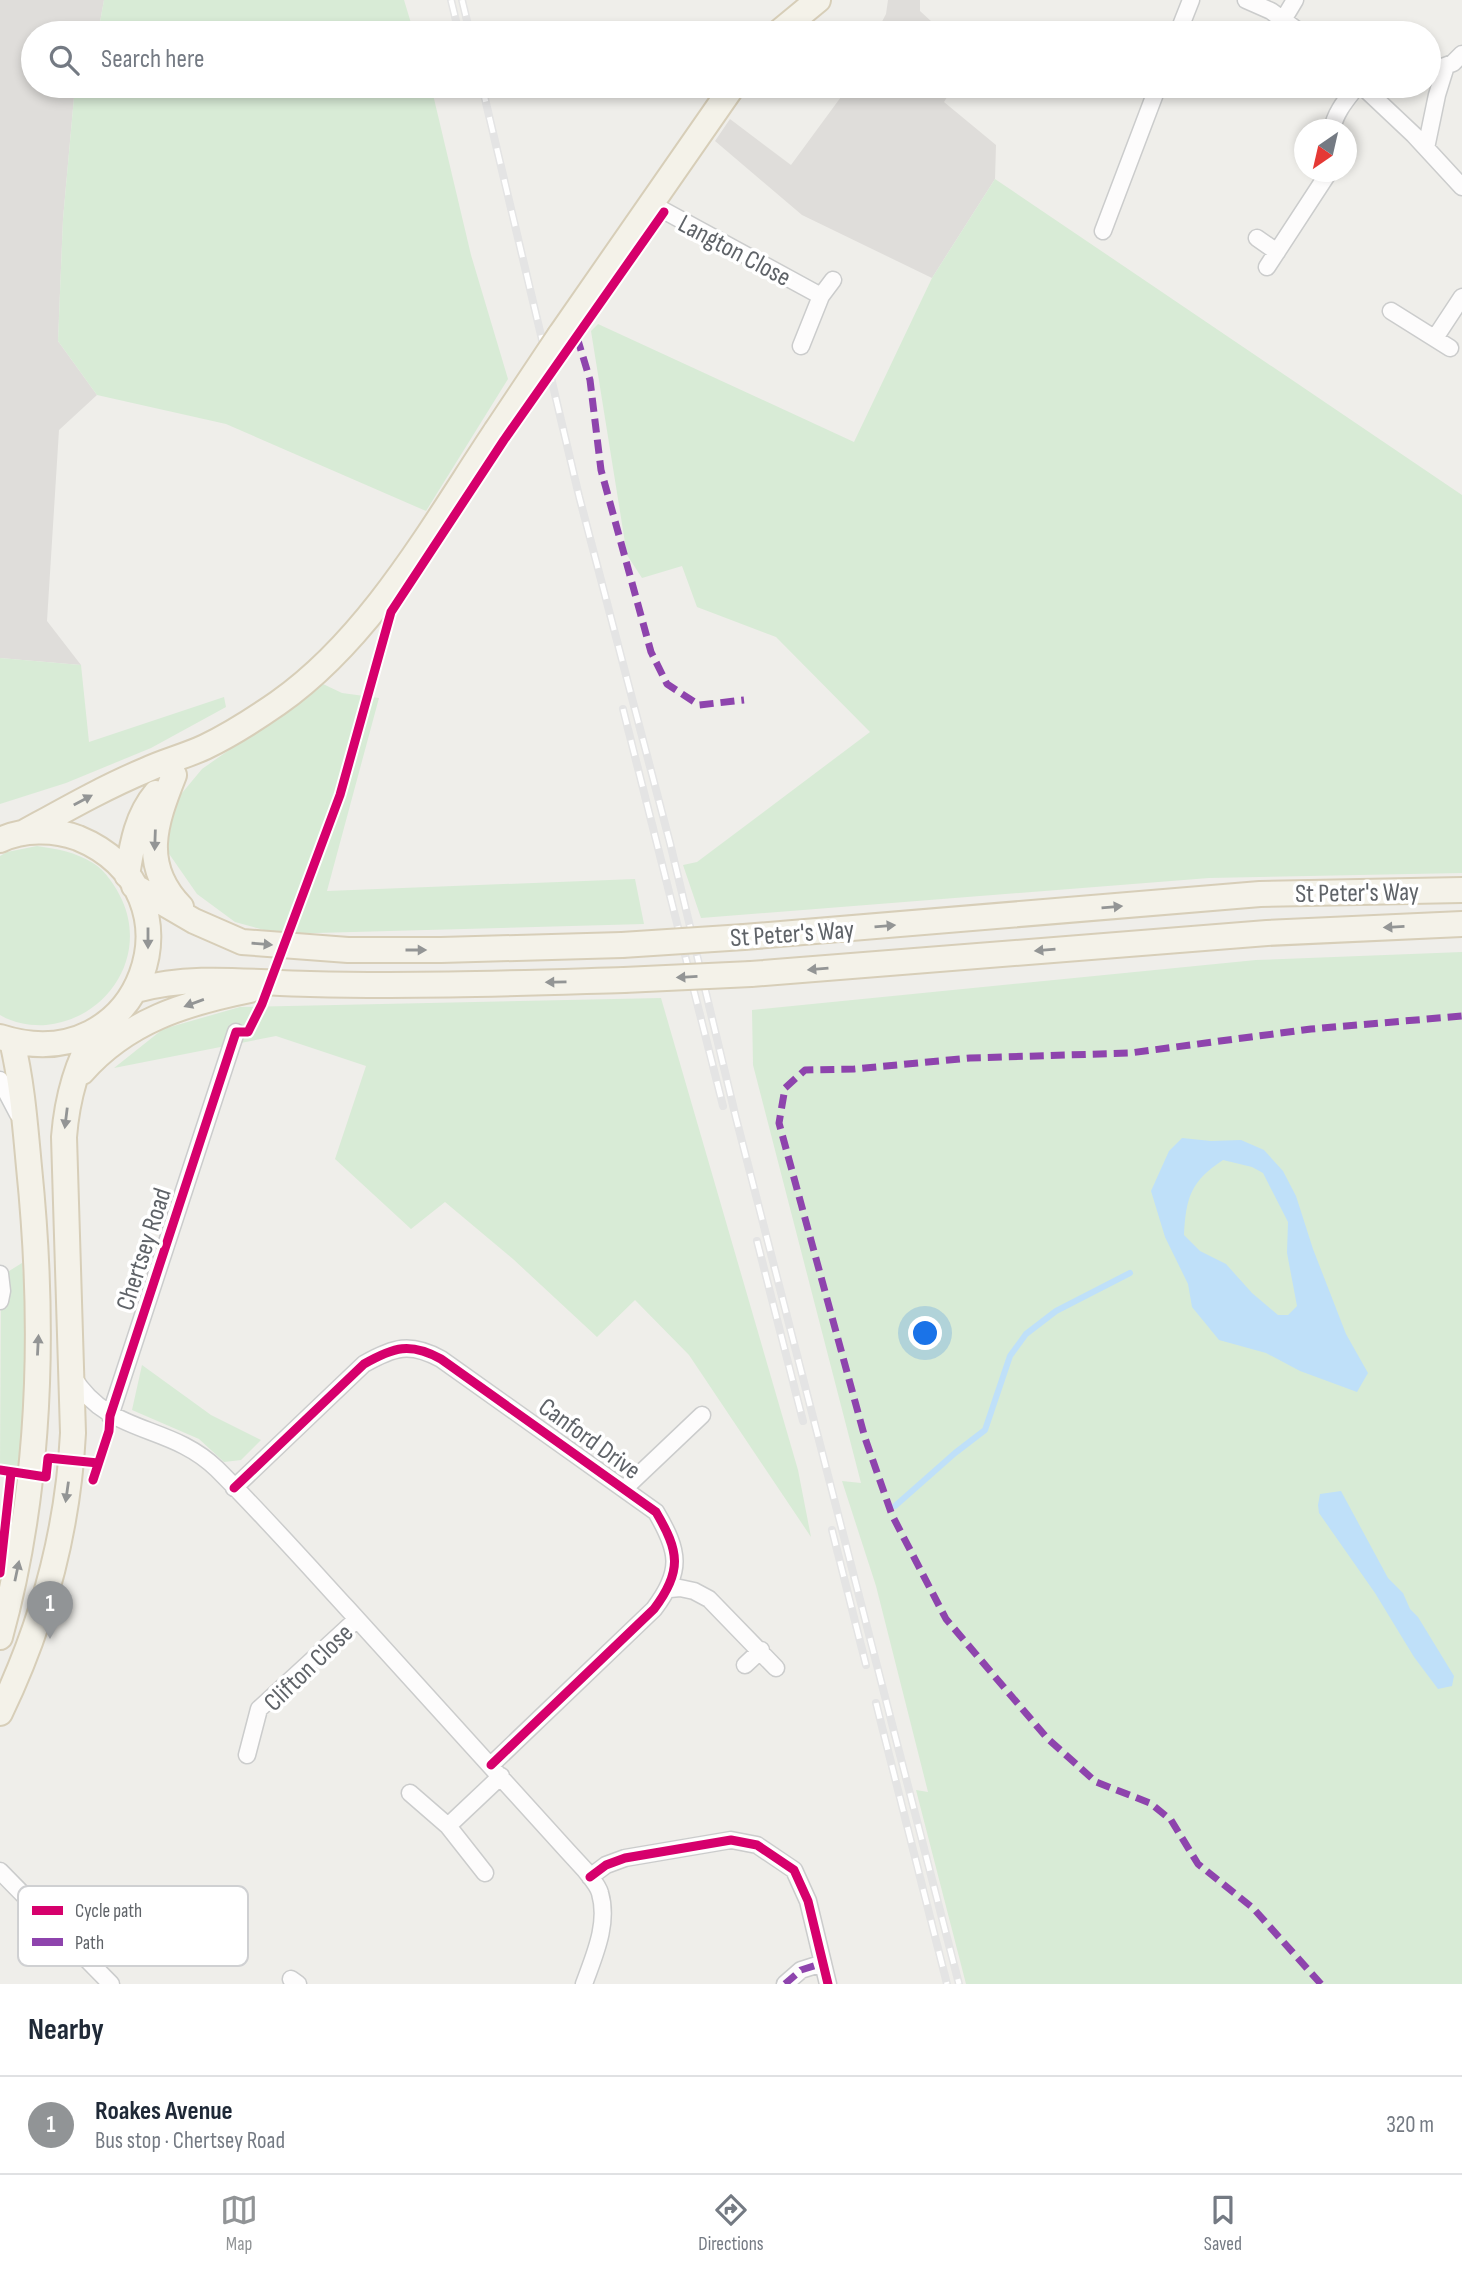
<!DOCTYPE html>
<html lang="en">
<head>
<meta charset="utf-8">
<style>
	:root { --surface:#fff; --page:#f2f2f3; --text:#1f2937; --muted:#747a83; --line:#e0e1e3; --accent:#919496 }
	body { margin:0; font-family:"Sofia Sans Condensed",sans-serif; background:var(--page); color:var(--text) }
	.compass { position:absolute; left:1294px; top:119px; width:63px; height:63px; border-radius:50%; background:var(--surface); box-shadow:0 4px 10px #0003; rotate:214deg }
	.you { position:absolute; left:926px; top:1334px; width:24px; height:24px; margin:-18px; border:5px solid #fff; border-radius:50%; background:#1a73e8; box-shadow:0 0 0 10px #1a73e833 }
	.badge { display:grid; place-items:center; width:46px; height:46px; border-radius:50%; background:var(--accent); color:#fff; font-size:23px; font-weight:700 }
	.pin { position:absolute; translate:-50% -58px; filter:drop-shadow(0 2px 4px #0008) }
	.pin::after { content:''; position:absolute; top:37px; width:24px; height:21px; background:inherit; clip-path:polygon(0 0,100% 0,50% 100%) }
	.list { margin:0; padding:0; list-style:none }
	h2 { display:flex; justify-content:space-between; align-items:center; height:91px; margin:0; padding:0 28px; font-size:30px }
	h2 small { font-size:23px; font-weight:400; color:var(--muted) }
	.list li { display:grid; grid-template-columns:46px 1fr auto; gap:21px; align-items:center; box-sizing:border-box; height:98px; padding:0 28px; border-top:2px solid var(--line) }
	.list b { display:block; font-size:26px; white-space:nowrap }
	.list p { margin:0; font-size:23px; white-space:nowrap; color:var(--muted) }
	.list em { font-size:23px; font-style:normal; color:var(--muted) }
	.icon { flex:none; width:38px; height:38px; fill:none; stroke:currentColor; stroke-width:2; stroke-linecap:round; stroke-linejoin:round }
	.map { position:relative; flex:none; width:1462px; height:1984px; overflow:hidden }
	.search { position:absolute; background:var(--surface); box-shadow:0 4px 10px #0003; left:21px; right:21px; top:21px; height:77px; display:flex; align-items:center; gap:18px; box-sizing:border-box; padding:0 24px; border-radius:38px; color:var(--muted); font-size:26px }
	.sheet { height:189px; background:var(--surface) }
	nav { display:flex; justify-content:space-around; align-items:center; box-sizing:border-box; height:98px; border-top:2px solid var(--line); background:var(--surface); font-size:19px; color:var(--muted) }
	nav a { display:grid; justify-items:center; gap:4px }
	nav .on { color:var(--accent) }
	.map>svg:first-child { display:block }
	.industrial { fill:#dfddda }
	.green { fill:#d8ebd6 }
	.water { fill:#bfe0f9; fill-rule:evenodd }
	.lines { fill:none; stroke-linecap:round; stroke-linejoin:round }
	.stream { stroke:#bfe0f9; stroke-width:6 }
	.street-casing { stroke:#cbcccc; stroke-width:19 }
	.primary-casing { stroke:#d7ceb8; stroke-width:28 }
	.street { stroke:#fdfcfc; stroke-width:16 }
	.primary { stroke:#f4f2e9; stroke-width:24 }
	.rail-casing { stroke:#e4e4e4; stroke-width:8 }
	.rail { stroke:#fff; stroke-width:5; stroke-dasharray:16; stroke-linecap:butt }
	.primary-bridge-casing { stroke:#d7ceb8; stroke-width:28; stroke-linecap:butt }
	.primary-bridge { stroke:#f4f2e9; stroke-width:24 }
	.quiet { stroke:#8e44ad; stroke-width:7; stroke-dasharray:14 7; stroke-linecap:butt }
	.cycleway-casing { stroke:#fff; stroke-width:13 }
	.cycleway { stroke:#d6006c; stroke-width:9 }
	.oneway { fill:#939595 }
	.labels { text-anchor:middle; stroke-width:7; stroke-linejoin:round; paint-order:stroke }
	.street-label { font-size:26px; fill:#5f6368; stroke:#fff }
	.key { fill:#fff; stroke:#cfd0d2; stroke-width:2 }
	.key-label { font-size:19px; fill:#5f6368 }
</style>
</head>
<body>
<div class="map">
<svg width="1462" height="1984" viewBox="0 0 1462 1984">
	<rect width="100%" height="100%" fill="#efeeea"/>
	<path class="industrial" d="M0,0H104L98,33H33V86H75L63,219L58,341L97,395L59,430L47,621L81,665L0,658Z
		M888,0H920V11L944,33H876L886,14Z
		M849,86H954L944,102L996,145L995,179L932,278L802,215L715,141L730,119L791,165Z"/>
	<path class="green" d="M104,0H404L414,33H98Z
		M75,86H431L471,255L508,379L426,511L226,424L97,395L58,341L63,219Z
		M995,179L1462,495V873L1209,878L701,918L683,865L697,862L870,732L776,637L697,607L682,566L642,578L627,555L591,331L598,324L854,442L932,278Z
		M0,658L81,665L89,742L224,697L226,707L151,748L66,783L0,804Z
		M323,684L342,693L379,698L327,891L635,879L644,924L279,934L235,922L197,894L165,848L172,805L202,769Z
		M37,846C58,849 75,852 93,863C106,871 116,887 122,900C148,957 107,1019 46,1025C31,1026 13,1023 0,1015V856L7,852Z
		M1462,952V1984H966L916,1790L928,1792L876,1586L842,1481L861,1483L753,1065L752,1010L1256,960Z
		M661,998L798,1470L811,1537L689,1355L635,1300L597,1337L513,1259L445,1202L411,1229L335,1159L366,1066L276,1036L114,1068L163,1029L240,1007Z
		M22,1263L27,1320L24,1404L19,1463L11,1473L0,1470L1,1276Z
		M142,1365L211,1415L261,1440L241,1460L224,1462L199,1439L132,1410Z"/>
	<path class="water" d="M1182,1138L1211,1141L1241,1140L1264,1150L1283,1171L1296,1196L1313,1249L1346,1334L1368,1373L1357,1392L1300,1371L1266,1353L1219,1340L1192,1307L1188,1284L1165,1237L1151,1191L1169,1151ZM1223,1160L1252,1167L1263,1173L1288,1222L1287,1253L1297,1306L1288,1315H1278L1252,1293L1226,1264L1200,1251L1184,1235C1186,1197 1191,1181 1223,1160Z
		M1341,1491L1388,1578L1403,1593L1410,1609L1418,1617L1454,1676L1452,1686L1438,1689L1414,1657L1375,1593L1319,1513L1318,1505L1320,1494Z"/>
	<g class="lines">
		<path class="stream" d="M895,1506L955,1453L985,1430L1010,1356L1026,1334L1056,1311L1130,1273"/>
		<defs>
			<path id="street" d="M1246,0L1271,11L1301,33
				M1283,20L1295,0
				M1178,33L1191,0
				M1429,72L1453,63L1462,54
				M1362,86L1414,135L1462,187
				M1332,130C1335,112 1347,99 1357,86
				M1426,148L1437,95L1446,66
				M650,203L821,296
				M1103,231L1158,86
				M1257,238L1277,252
				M1267,267L1329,172
				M1391,311L1450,348
				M1435,338L1462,297
				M801,346L821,296L833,280
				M0,1080L18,1114
				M0,1274L2,1291L0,1301
				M73,1377C109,1436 170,1423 217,1469C262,1514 304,1561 347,1608C426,1695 505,1783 585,1870C590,1877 598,1885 600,1893C609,1924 594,1956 584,1984
				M110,1416L236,1032
				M234,1488L364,1364C394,1347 410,1342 441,1359L656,1512C679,1551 683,1571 654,1609L491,1765
				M624,1489L702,1415
				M670,1589L680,1588L694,1591L709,1599L776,1668
				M745,1665L761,1650
				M247,1755L259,1709L357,1619
				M410,1793L448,1826L485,1873
				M448,1826L501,1776
				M0,1871L111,1984
				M590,1877L606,1865L625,1858L731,1840L757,1845L794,1870L808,1901L828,1984
				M291,1979L298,1984
				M785,1984L801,1970L823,1963"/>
			<path id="primary" d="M778,33L818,0
				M560,335L733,86
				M174,775C155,823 140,865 181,907
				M23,833C63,811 103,788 146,770C165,761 186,756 205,747C230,735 255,719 278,703C371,638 434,524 496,431
				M0,840C23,829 54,829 78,838C209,892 142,1083 0,1037
				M127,875C132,846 136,817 156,793
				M134,886L194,921L242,942L348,950H441L622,945
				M744,937L1260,894L1462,890
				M751,974L1267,933L1462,924
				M136,990C194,974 251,983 310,984C415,987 520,983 624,980
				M82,1072C127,1021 185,1003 250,990
				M0,1637C42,1485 45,1324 29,1167C25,1124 22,1083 12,1041
				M0,1713C42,1626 68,1530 73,1433L64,1137C67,1099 76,1064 96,1031"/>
		</defs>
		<use href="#street" class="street-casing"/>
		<use href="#primary" class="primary-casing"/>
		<use href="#street" class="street"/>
		<use href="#primary" class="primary"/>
		<defs>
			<path id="rail" d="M451,0L459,33
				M462,0L470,33
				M482,86L579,496L670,843L736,1118L959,1984
				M623,709L723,1106
				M757,1241L803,1421
				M832,1530L866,1665
				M876,1703L947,1984"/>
		</defs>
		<use href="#rail" class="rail-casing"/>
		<use href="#rail" class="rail"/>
		<defs>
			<path id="primary-bridge" d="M496,431L560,335
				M622,945L744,937
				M624,980L751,974"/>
		</defs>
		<use href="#primary-bridge" class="primary-bridge-casing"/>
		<use href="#primary-bridge" class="primary-bridge"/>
		<path class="quiet" d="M577,337L590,380L601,470L651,652L667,684L699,705L744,700
			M785,1984L801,1970L823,1963
			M1321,1984L1253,1908L1198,1864L1171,1820L1150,1803L1096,1782L1047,1738L946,1619L892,1515L865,1438L779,1123L785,1088L805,1070L854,1069L970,1058L1130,1053L1311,1029L1462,1016"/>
		<defs>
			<path id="cycleway" d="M0,1470L46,1477L48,1458L98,1463
				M93,1480L109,1431L110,1416L236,1032H248L262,1004L340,795L391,612L504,440L664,212
				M234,1488L364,1364C394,1347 410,1342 441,1359L656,1512C679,1551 683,1571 654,1609L491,1765
				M0,1573L11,1473
				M590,1877L606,1865L625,1858L731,1840L757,1845L794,1870L808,1901L828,1984"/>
		</defs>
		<use href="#cycleway" class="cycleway-casing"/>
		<use href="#cycleway" class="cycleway"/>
	</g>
	<defs><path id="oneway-solid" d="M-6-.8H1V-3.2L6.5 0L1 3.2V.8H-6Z" transform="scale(1.75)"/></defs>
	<g class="oneway">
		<use href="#oneway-solid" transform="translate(83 800) rotate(-28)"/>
		<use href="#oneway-solid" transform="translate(155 840) rotate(92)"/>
		<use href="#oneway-solid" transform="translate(1112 907) rotate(-5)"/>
		<use href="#oneway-solid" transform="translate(885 926) rotate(-5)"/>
		<use href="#oneway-solid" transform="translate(1394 927) rotate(177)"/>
		<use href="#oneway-solid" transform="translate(148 938) rotate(90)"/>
		<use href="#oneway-solid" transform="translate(262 944) rotate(5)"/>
		<use href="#oneway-solid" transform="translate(416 950)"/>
		<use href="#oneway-solid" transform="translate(1045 950) rotate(175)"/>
		<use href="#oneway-solid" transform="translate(818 969) rotate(175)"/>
		<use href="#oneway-solid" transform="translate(687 977) rotate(177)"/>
		<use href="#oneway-solid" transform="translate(556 982) rotate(179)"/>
		<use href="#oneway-solid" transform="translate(194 1003) rotate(160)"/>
		<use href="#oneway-solid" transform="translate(66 1118) rotate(97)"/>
		<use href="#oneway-solid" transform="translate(38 1345) rotate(-87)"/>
		<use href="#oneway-solid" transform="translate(67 1492) rotate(98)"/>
		<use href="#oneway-solid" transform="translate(17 1571) rotate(-78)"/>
	</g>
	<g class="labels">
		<g class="street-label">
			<text transform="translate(735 250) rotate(28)" y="9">Langton Close</text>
			<text transform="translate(1357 892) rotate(-1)" y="9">St Peter's Way</text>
			<text transform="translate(792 933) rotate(-4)" y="9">St Peter's Way</text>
			<text transform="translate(143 1249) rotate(-72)" y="9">Chertsey Road</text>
			<text transform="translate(590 1438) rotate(36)" y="9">Canford Drive</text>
			<text transform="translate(308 1667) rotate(-44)" y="9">Clifton Close</text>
		</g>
	</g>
	<rect x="18" y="1886" width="230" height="80" rx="10" class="key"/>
	<rect x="32" y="1906" width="31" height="9" fill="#d6006c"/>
	<rect x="32" y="1938" width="31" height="8" fill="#8e44ad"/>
	<g class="key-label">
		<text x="75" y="1917">Cycle path</text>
		<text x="75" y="1949">Path</text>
	</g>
</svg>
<svg class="compass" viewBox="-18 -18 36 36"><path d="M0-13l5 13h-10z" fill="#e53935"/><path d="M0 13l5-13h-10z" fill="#747a83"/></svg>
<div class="you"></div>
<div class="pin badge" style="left:50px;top:1639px">1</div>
<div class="search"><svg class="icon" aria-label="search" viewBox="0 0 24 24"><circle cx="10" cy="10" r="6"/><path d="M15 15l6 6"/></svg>Search here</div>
</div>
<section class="sheet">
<h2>Nearby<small></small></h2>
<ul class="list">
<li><span class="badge">1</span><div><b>Roakes Avenue</b><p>Bus stop · Chertsey Road</p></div><em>320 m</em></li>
</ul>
</section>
<nav>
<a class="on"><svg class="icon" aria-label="map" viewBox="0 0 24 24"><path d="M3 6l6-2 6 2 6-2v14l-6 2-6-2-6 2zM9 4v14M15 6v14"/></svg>Map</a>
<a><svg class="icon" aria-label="directions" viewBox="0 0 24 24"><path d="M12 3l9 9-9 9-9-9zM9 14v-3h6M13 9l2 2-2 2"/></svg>Directions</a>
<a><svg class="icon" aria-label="saved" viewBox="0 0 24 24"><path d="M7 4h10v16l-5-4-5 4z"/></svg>Saved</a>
</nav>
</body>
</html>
